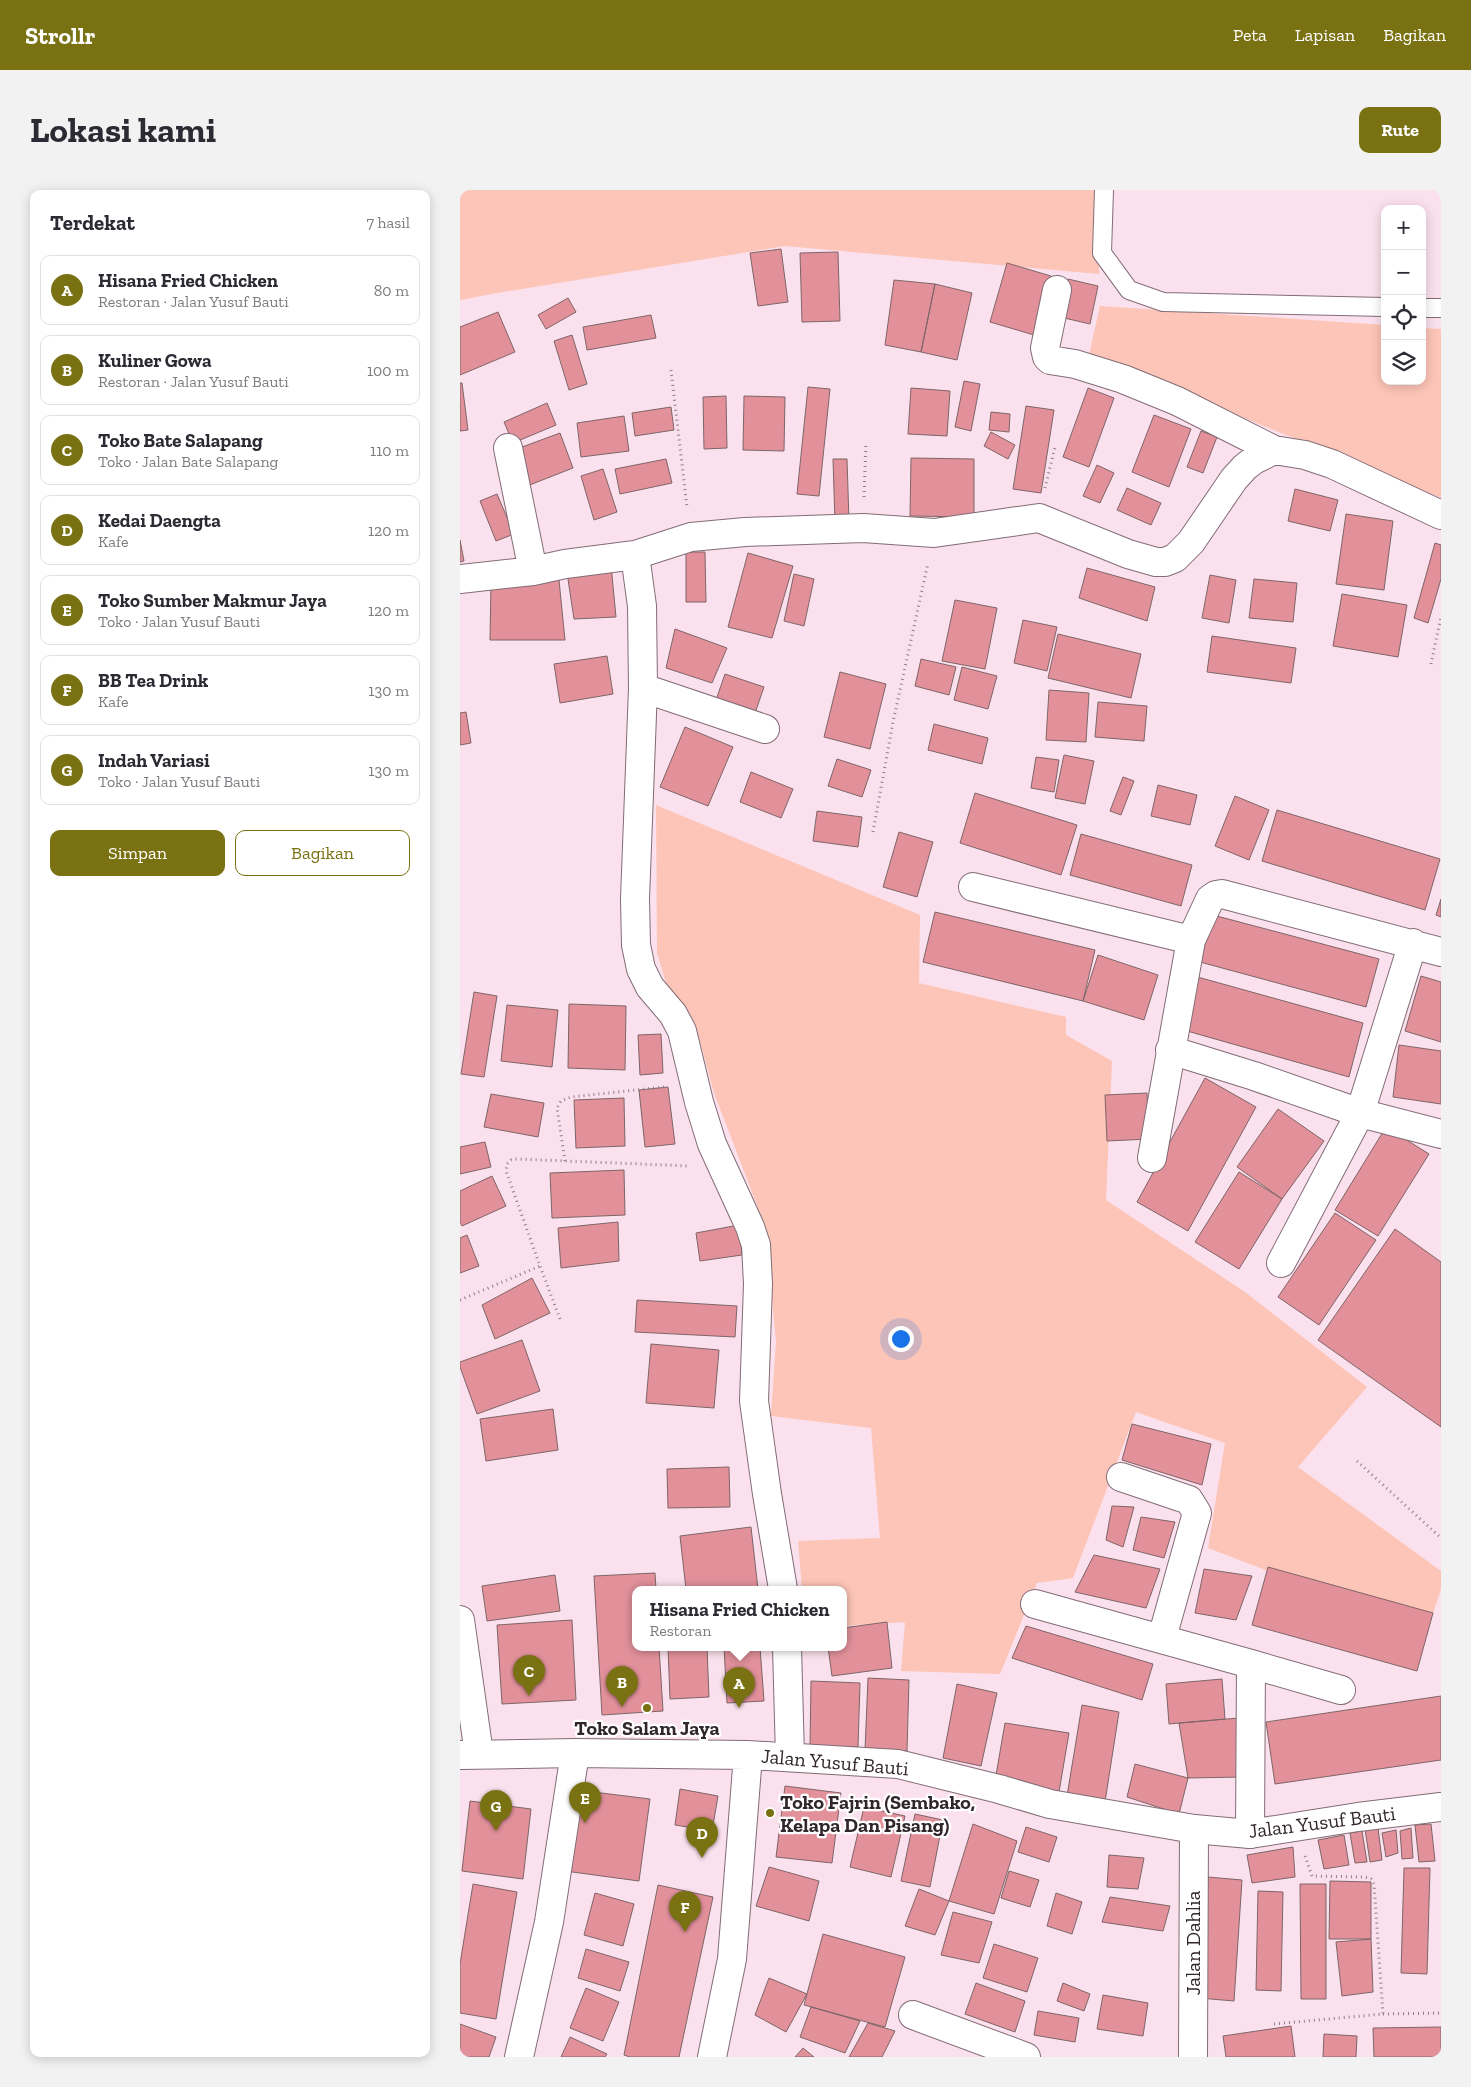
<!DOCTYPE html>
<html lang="id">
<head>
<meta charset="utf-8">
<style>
	:root { --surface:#fff; --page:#f2f2f3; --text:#2b2b33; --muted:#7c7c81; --line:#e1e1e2; --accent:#7a7112 }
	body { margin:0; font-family:"Zilla Slab",serif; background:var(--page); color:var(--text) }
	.controls { position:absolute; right:15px; top:15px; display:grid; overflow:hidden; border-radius:10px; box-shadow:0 2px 12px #0003 }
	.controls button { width:45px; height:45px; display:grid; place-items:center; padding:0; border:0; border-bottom:1px solid var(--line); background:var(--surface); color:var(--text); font:25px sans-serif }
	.you { position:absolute; left:440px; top:1148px; width:18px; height:18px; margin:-12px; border:4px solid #fff; border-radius:50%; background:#1a73e8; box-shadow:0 0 0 8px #1a73e833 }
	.badge { display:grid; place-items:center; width:32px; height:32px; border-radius:50%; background:var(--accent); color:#fff; font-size:16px; font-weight:700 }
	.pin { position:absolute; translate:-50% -41px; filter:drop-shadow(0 1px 2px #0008) }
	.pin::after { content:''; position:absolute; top:26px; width:18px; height:15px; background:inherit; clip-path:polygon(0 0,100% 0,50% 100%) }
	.popup { position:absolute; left:172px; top:1396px; width:215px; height:65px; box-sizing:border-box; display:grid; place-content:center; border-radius:10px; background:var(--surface); filter:drop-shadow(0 1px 4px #0005); font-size:16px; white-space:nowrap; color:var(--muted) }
	.popup b { font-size:19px; color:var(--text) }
	.popup::after { content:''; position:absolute; left:50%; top:100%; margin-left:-10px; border:10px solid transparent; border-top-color:var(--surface) }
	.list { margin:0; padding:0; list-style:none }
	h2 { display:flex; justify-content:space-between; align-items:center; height:65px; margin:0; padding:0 20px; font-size:21px }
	h2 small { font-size:16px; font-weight:400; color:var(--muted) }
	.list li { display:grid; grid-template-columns:32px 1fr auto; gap:15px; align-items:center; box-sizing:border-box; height:70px; margin:0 10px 10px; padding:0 10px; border:1px solid var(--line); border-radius:10px }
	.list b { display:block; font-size:19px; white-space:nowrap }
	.list p { margin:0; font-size:16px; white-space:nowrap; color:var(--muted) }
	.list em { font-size:16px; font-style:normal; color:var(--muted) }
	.actions { display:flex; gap:10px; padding:15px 20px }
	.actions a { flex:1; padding:11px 0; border:1px solid var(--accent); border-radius:10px; text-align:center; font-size:18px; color:var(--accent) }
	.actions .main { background:var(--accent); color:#fff }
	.icon { flex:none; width:28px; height:28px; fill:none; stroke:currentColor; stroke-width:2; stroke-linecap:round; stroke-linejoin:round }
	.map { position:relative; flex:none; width:981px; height:1867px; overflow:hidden; border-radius:10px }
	header { display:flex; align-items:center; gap:30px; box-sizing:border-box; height:70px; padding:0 25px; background:var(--accent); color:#fff }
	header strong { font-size:24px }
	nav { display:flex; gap:28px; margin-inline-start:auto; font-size:18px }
	.intro { display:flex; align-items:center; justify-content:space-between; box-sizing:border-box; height:120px; padding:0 30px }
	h1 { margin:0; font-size:35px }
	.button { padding:12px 22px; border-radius:10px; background:var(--accent); color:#fff; font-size:18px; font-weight:700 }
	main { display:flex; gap:30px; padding:0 30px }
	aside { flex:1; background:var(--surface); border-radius:10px; box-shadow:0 2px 12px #0003 }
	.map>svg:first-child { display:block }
	.green { fill:#fdc5b7 }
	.building { fill:#e2919b; stroke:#7e6567 }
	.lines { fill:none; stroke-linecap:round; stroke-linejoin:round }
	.lane-casing { stroke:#826c76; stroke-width:20 }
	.street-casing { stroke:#826c76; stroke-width:30 }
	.secondary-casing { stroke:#826c76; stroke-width:30 }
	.path { stroke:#907e86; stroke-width:3; stroke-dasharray:1 4; stroke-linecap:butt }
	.lane { stroke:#fff; stroke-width:18 }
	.street { stroke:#fff; stroke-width:28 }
	.secondary { stroke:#fff; stroke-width:28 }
	.poi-dot { fill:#7a7112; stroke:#fff; stroke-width:2 }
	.labels { text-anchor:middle; stroke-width:4.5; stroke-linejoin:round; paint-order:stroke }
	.poi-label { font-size:20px; font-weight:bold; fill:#30262b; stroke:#fff }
	.street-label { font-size:20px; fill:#30262b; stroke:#fff }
</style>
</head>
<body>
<header>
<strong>Strollr</strong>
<nav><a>Peta</a><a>Lapisan</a><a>Bagikan</a></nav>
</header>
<div class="intro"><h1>Lokasi kami</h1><a class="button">Rute</a></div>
<main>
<aside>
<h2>Terdekat<small>7 hasil</small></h2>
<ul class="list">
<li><span class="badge">A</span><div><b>Hisana Fried Chicken</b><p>Restoran · Jalan Yusuf Bauti</p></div><em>80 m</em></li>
<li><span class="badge">B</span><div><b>Kuliner Gowa</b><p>Restoran · Jalan Yusuf Bauti</p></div><em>100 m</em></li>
<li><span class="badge">C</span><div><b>Toko Bate Salapang</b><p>Toko · Jalan Bate Salapang</p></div><em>110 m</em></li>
<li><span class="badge">D</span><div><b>Kedai Daengta</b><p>Kafe</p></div><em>120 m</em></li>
<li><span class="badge">E</span><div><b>Toko Sumber Makmur Jaya</b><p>Toko · Jalan Yusuf Bauti</p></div><em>120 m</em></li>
<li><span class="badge">F</span><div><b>BB Tea Drink</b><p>Kafe</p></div><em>130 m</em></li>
<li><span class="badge">G</span><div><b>Indah Variasi</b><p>Toko · Jalan Yusuf Bauti</p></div><em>130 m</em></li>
</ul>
<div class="actions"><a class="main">Simpan</a><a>Bagikan</a></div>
</aside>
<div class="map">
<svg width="981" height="1867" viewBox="0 0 981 1867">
	<rect width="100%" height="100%" fill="#fbe1ed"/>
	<path class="green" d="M0,0H639V84L325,56L43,102L0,110Z
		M640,116L925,135V191H962V138L981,139V308L629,165Z
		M196,615L460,725L459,793L606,827V845L652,871L646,1010L785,1102L907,1197L838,1277L981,1381V1399L967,1442L748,1358L765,1253L676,1222L613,1388L577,1393L540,1484L441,1481L445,1432L383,1436V1399H342L338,1351L420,1348L411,1238L311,1226L316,1151L305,1036L254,903L236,837L208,800L197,763Z"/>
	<path class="building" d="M321,59L328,112L298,116L290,63Z
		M378,62L380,131L342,132L340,63Z
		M547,73L591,86L574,145L530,132Z
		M608,89L638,96L630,134L600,127Z
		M434,90L475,94L461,162L425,155Z
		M475,94L512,103L497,170L461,162Z
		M108,108L116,122L86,139L78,125Z
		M38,122L55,162L0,185V137Z
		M191,125L196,148L127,160L123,137Z
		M112,145L127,194L109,200L94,151Z
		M504,191L520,194L511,241L495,237Z
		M0,193H2L8,240L0,241Z
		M348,197L370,199L359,306L337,304Z
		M451,198L490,201L487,246L448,244Z
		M628,198L654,208L629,277L603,267Z
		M266,206L267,258L244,259L243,207Z
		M284,206L325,207L324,261L283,260Z
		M87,213L96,235L53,253L44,232Z
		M566,216L594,220L581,303L553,299Z
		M211,217L214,240L175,246L172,223Z
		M531,222L550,224L549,242L529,240Z
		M694,225L731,239L709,297L672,282Z
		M164,226L169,261L121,267L117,233Z
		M741,241L757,247L743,283L727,277Z
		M531,242L555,255L548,269L524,256Z
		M100,243L113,278L67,296L54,260Z
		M451,268L514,269V327L450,326Z
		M206,269L212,293L160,304L155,279Z
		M373,269H387L389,331L375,332Z
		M637,275L654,283L640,313L623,306Z
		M143,279L157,322L134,330L121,286Z
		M667,298L701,313L691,335L657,320Z
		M835,299L878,310L870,341L828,331Z
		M37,304L54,344L36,351L20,311Z
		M886,324L933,331L924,400L876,394Z
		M0,350L4,371L0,372Z
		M975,353L981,355V389L968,433L954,428Z
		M226,362H245L246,412H226Z
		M288,363L333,376L312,448L268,437Z
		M151,375L156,427L114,429L106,376Z
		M627,378L695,397L687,431L619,408Z
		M98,380L105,450H30L31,392Z
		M334,384L354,389L344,436L324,431Z
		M750,385L776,390L769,433L742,428Z
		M794,389L837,393L833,432L789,428Z
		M882,404L947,415L938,467L873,456Z
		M495,410L537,418L525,479L482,471Z
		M563,430L597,437L587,481L554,473Z
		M215,439L267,458L252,493L206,478Z
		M598,444L681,464L671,508L588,488Z
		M752,446L836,458L831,493L747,482Z
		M147,466L153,504L100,513L94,474Z
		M461,469L496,477L489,505L455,496Z
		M502,477L537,486L528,519L494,510Z
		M380,482L426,494L410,559L364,547Z
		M265,484L304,497L294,526L255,513Z
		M589,500L629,503L626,552L586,550Z
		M638,512L687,516L684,551L635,547Z
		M6,522L11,553L0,555V523Z
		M474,534L528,548L522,574L468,560Z
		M225,537L273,557L248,616L200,597Z
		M604,565L634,571L625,614L595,608Z
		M576,567L599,570L594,602L571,598Z
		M377,569L411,580L402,607L368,596Z
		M291,582L333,599L321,628L280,612Z
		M663,587L674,591L661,625L650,621Z
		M698,595L737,605L730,635L691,626Z
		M515,603L617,635L601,685L500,653Z
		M775,606L809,620L789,670L755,656Z
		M817,620L980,669L965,720L802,671Z
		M357,621L402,627L398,657L353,651Z
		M439,642L473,652L457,707L423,697Z
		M621,644L732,675L721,716L610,685Z
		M981,709V727L976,725Z
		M475,722L635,760L623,811L463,772Z
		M753,725L919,769L906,817L740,772Z
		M638,765L698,785L684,830L623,811Z
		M734,786L903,833L889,887L720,839Z
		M961,786L981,792V852L945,841Z
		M14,802L37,806L24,887L1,884Z
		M109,814L166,816L165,880L108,878Z
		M47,815L98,820L92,877L41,871Z
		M201,844L203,883L180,885L178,845Z
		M939,855L981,861V914L933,907Z
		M745,888L796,917L728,1041L677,1012Z
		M208,897L215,954L185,957L179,900Z
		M687,903L689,949L647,951L645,905Z
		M31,904L84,913L78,947L24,937Z
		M164,908L165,956L116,958L114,910Z
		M818,919L864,951L822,1009L777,977Z
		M926,937L969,964L918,1046L875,1020Z
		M25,952L31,977L0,984V957Z
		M164,980L165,1025L92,1028L90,983Z
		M779,982L822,1009L779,1079L735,1052Z
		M32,986L46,1016L2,1036L0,1032V1001Z
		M875,1023L916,1050L859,1135L818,1107Z
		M158,1032L159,1071L101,1078L98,1038Z
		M279,1035L282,1065L240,1071L236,1043Z
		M935,1039L981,1072V1237L858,1150Z
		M7,1045L19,1076L0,1083V1048Z
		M72,1088L90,1123L35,1149L22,1115Z
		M177,1110L277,1116L275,1147L175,1142Z
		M62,1150L80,1201L17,1224L0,1177V1172Z
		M191,1154L259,1160L254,1218L186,1213Z
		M93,1219L98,1260L26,1271L20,1229Z
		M672,1234L751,1254L742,1295L662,1270Z
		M269,1277L270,1317L208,1318L207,1279Z
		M652,1316L674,1317L663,1357L646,1350Z
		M681,1327L715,1332L704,1368L673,1360Z
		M291,1337L298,1399H226L220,1346Z
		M634,1365L700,1379L686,1418L615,1402Z
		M808,1377L973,1423L957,1481L792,1435Z
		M744,1379L792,1386L776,1430L735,1423Z
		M195,1383L196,1399H175V1457H199L203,1521L142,1525L134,1386Z
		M95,1385L100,1421L27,1431L22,1396Z
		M112,1430L116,1510L42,1514L37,1435Z
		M427,1432L432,1478L372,1486L368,1457H383V1438Z
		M566,1436L693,1474L682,1510L552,1468Z
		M208,1457H247L249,1507L210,1509Z
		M264,1457H300L304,1511L267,1513Z
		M408,1488L449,1490L447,1561L405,1560Z
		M762,1489L765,1529L709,1534L706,1494Z
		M351,1491L400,1493L398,1557L350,1556Z
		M497,1494L537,1503L521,1576L483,1568Z
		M981,1506V1570L815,1594L806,1532Z
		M622,1515L659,1522L645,1612L607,1606Z
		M779,1528L783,1587L728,1588L719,1533Z
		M545,1533L609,1543L599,1602L535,1591Z
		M675,1574L728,1588L719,1624L667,1607Z
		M325,1596L381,1603L372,1673L316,1667Z
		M220,1599L258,1606L252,1641L215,1635Z
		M117,1600L190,1609L179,1691L105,1681Z
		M10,1611L71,1619L63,1689L2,1681Z
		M404,1617L445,1626L431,1687L390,1677Z
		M455,1624L483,1630L470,1697L441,1691Z
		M513,1634L557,1651L534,1724L489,1711Z
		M971,1634L975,1671L959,1672L955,1635Z
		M566,1637L597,1647L589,1672L558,1662Z
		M918,1638L922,1670L910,1672L905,1639Z
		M951,1638L953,1668L942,1669L940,1641Z
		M936,1640L938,1663L926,1667L922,1643Z
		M902,1641L907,1672L895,1673L890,1643Z
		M884,1645L889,1675L864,1679L858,1650Z
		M833,1657L835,1687L792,1693L787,1665Z
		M649,1665L684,1668L678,1699L647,1697Z
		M309,1677L359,1691L349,1731L296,1716Z
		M944,1678H970L967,1784L941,1783Z
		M549,1681L579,1690L570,1717L541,1708Z
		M748,1687L782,1690L774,1811L739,1808Z
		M870,1691L911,1692V1749H869Z
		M13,1694L57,1702L36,1829L0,1823V1774Z
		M840,1694H866V1809H841Z
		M198,1695L253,1707L219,1867H170L164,1865Z
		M459,1699L489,1711L475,1745L445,1736Z
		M798,1701L823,1702L821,1801L796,1800Z
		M135,1703L174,1714L163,1756L124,1745Z
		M596,1703L622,1712L612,1744L587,1736Z
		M650,1707L710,1716L703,1741L642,1732Z
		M493,1722L532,1732L519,1773L481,1765Z
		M363,1744L445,1767L425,1837L344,1815Z
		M911,1749L913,1802L882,1806L876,1752Z
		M534,1754L578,1768L567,1802L523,1788Z
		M126,1759L169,1772L160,1801L118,1788Z
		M309,1788L347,1804L326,1842L295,1825Z
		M516,1793L565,1811L555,1842L505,1824Z
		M603,1793L630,1804L624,1821L597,1811Z
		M126,1798L159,1812L143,1851L110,1838Z
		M643,1805L688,1813L683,1846L637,1839Z
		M351,1817L400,1831L385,1863L340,1847Z
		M578,1821L619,1828L615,1852L574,1845Z
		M408,1833L435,1841L422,1867H389Z
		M0,1834L36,1847L29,1867H0Z
		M831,1836L835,1867H766L763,1846Z
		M981,1837V1867H914L913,1838Z
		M864,1844L897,1846L896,1867H863Z
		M110,1847L147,1864L145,1867H101Z
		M343,1858L354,1867H335Z"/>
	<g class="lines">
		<defs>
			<path id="lane" d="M644,0L642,63L669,100L703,112L925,117
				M962,118H981"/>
			<path id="street" d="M597,100L585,158L587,167L590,170L615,174L663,189L717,211L814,260
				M48,258L73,381
				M175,365L182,416L183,498L175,709L176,755L181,779L190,797L213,824L222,841L239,912L252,954L290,1037L296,1055L298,1094L294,1211L307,1304L323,1399
				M0,389L73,381L105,374L175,365L231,347L285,342L403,338L474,343L579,328L668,364L696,372H705L715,368L731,352L774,289L785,277L794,270L814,260L845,265L872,274L981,325
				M183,498L305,539
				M513,697L731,750L750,709L756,705L762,704L981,762
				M710,860L794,886L900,923L981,944
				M692,968L731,750
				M821,1073L900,923L953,753
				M661,1287L729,1310L737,1323L702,1448
				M575,1414L791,1474
				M0,1430L19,1564
				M327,1457L330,1567
				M790,1644L791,1474L881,1500
				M453,1825L566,1867
				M59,1867L89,1732L115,1563
				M733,1867L734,1639"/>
			<path id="secondary" d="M0,1565L115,1563L288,1565L438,1574L539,1599L590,1614L734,1639L790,1644L898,1627L981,1617
				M252,1867L272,1769L288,1565"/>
		</defs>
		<use href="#lane" class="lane-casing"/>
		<use href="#street" class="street-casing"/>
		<use href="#secondary" class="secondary-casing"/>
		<path class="path" d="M211,180L227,317
			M585,298L595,257
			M404,307L406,252
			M971,474L981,427
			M413,642L433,532L468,373
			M105,971L97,918L101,911L111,907L204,897
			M0,1110L80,1076
			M100,1129L80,1076L46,981L47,974L51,970L57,969L229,976
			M897,1271L981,1348
			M923,1824L981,1823
			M814,1834L923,1824L914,1694L911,1689L905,1687L852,1686L845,1666"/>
		<use href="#lane" class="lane"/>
		<use href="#street" class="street"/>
		<use href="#secondary" class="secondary"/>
	</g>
	<g class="poi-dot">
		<circle cx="187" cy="1518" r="5"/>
		<circle cx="310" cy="1623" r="5"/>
	</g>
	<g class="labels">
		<g class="poi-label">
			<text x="187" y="1545">Toko Salam Jaya</text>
			<text x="320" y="1619" text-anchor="start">Toko Fajrin (Sembako,<tspan x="320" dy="23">Kelapa Dan Pisang)</tspan></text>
		</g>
		<g class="street-label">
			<text transform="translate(375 1572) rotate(5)" y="7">Jalan Yusuf Bauti</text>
			<text transform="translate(862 1632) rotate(-7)" y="7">Jalan Yusuf Bauti</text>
			<text transform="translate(733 1753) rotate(-90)" y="7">Jalan Dahlia</text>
		</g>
	</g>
</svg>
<div class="controls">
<button>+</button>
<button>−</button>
<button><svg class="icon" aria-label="locate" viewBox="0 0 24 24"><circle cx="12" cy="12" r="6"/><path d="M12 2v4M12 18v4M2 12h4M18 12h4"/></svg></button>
<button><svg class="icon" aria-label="layers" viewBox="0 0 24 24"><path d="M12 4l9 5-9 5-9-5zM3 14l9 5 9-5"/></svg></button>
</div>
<div class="you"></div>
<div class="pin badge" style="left:279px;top:1518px">A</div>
<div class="popup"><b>Hisana Fried Chicken</b>Restoran</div>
<div class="pin badge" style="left:162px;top:1517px">B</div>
<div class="pin badge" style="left:69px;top:1506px">C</div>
<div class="pin badge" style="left:242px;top:1668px">D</div>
<div class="pin badge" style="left:125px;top:1633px">E</div>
<div class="pin badge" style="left:225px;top:1742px">F</div>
<div class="pin badge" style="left:36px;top:1641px">G</div>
</div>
</main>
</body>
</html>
